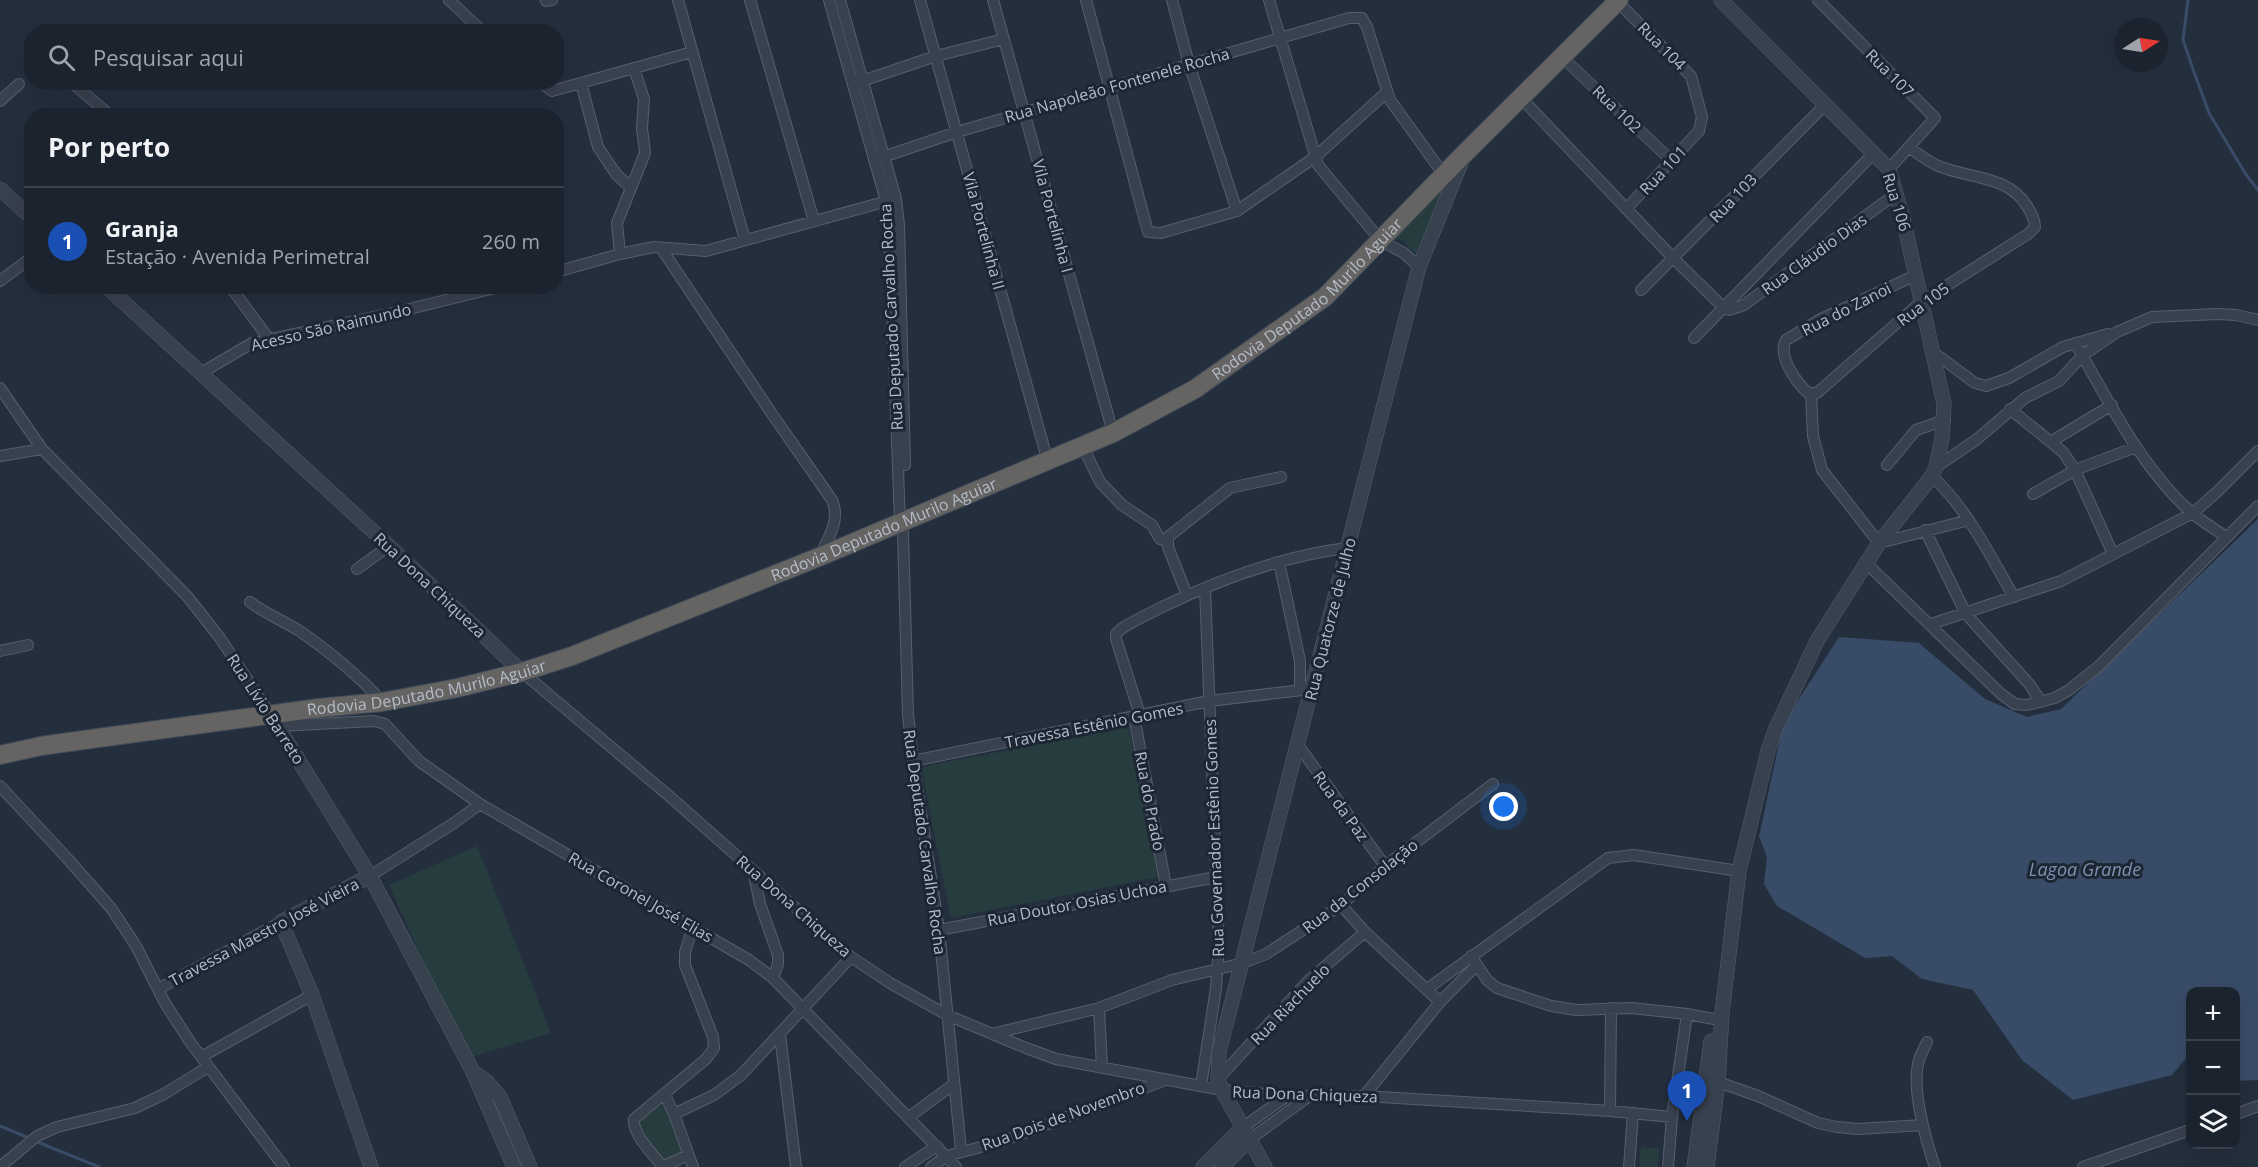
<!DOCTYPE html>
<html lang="pt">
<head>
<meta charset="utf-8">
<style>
	:root { --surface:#1b232e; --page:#282f3a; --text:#f1f3f6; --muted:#a0a4aa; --line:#39404a; --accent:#8ab4f8 }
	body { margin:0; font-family:"Open Sans",sans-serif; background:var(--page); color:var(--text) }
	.controls { position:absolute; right:18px; bottom:18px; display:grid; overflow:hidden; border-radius:12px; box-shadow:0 6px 24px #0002 }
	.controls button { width:54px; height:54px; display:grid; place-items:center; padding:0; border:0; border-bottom:2px solid var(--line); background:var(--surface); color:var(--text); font:30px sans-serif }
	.compass { position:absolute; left:2114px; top:18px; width:54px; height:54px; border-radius:50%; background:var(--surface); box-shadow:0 6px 24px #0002; rotate:78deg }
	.you { position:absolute; left:1504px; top:807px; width:21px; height:21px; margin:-15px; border:4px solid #fff; border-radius:50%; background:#1a73e8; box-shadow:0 0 0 9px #1a73e833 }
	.badge { display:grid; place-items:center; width:39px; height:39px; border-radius:50%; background:var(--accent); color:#fff; font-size:20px; font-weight:700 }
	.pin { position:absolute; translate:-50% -50px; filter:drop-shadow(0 2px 3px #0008) }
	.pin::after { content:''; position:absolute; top:32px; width:21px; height:18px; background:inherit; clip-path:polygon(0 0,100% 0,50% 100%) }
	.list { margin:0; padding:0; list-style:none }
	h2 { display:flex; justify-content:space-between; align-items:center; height:78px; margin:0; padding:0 24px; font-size:26px }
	h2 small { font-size:20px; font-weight:400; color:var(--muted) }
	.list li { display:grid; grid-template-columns:39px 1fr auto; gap:18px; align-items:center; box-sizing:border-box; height:108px; padding:0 24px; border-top:2px solid var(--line) }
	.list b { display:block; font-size:22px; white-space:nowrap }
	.list p { margin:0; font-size:20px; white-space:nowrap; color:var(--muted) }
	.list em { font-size:20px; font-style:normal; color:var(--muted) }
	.icon { flex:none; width:33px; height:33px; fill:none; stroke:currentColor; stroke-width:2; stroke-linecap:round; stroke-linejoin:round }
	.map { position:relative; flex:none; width:2258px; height:1167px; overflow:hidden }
	.search { position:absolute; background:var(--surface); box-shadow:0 6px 24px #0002; left:24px; top:24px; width:540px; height:66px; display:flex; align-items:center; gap:15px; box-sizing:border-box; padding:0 21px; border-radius:24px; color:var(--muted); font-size:22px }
	.panel { position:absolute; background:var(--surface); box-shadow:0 6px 24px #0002; left:24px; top:108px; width:540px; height:186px; border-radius:24px }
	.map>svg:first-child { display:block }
	.green { fill:#263c3f }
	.water { fill:#394c67 }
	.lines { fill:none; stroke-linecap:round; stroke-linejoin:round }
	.stream { stroke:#394c67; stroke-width:3 }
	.minor-casing { stroke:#565f6c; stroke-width:12 }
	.tertiary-casing { stroke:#565f6c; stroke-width:15 }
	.trunk-casing { stroke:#434c59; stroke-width:20 }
	.minor { stroke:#38414e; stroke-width:10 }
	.tertiary { stroke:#38414e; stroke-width:14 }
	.trunk { stroke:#656462; stroke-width:18 }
	.labels { text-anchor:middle; stroke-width:6; stroke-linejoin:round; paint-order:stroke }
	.street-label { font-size:16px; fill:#b4bcc9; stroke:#1d2633 }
	.water-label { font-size:18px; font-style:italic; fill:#7c92b1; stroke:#1d2633 }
</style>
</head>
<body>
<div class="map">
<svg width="2258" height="1167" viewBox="0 0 2258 1167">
	<rect width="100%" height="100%" fill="#242f3e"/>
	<path class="green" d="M1446,185L1416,254L1403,241L1394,238Z
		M1129,727L1159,877L951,918L921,767Z
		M477,846L551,1033L467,1058L389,885Z
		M664,1103L681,1152L664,1160L636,1122Z
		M1641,1147L1659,1149L1658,1167H1639Z"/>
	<path class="water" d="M2258,519V1080L2236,1081V992H2190V1059L2188,1056L2172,1075L2073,1100L2022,1060L1973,990L1922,979L1892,956L1865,958L1777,906L1764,884L1767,857L1759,837L1783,724L1839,637L1919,643L1985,699L2027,717L2061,709Z"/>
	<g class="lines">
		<path class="stream" d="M2188,0L2183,40L2194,72L2209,113L2245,173L2258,190
			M0,1126L29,1138
			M35,1141L99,1167"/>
		<defs>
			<path id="minor" d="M449,0L483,32
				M678,0L745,240
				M750,0L814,221
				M829,0L886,201L889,225L900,523L903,533L908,714L913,761L939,930L961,1150
				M840,0L896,199L899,225L905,465
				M920,0L1048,462
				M993,0L1113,433
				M1086,0L1148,232L1161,233L1237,211L1315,157L1387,92
				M1172,0L1189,64L1237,211
				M1269,0L1318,165L1381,241L1404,253L1419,267
				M1818,0L1935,118L1889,169
				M546,1L552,0
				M1618,2L1691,76L1702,117L1699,131L1626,209
				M1562,57L1672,161
				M71,82L111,116
				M540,82L552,91L692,52
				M581,83L598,147L616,174L631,188
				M856,83L936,56L1004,39
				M1521,98L1674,259L1723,307L1729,310L1744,305L1897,193
				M0,101L19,84
				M1909,147C1918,154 1926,160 1936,165C1967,179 2007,174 2027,206C2031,213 2035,219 2035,227L2028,234L1921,302L1817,393H1808C1796,382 1777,355 1786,340L1821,319L1916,275
				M874,160L957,132L1349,18H1362L1367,27L1390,100L1444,175
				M661,248L772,414L832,500C841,520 828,539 819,557
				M620,254L617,223L645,153L642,128L644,99L634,68
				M556,272L620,254L654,247L706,251L891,200
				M0,281L32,257
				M230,286L269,339
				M1641,290L1825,105
				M1694,338L1873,154
				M2075,343C2109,401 2141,468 2192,513C2203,522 2215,529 2226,537
				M1933,352L1975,383L1986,386L2009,378L2063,347L2108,334
				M201,373L252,343L397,312L503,286
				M0,388L42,449L187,596L220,638L270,714
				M1811,394L1813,436L1822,470L1879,543L1969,520
				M2010,409L2063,452L2075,470L2113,554
				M2052,441L2112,405
				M1083,447L1100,482L1122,505L1152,525L1160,539L1167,541
				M0,456L42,449
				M1887,465L1916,430L1945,420
				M1936,467L1976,440L2025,398L2059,381L2083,355L2117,332L2152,317L2218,314L2236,315L2258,320
				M1932,476C1968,510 1989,554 2014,597
				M2033,494L2075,470L2136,447
				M1925,530L1966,614L2030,685L2041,702
				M1279,562L1300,661V690
				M1865,562L2001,694L2015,704L2027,705L2055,698L2069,690L2099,666L2258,506
				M357,569L389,546
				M1187,595L1168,547V537L1230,488L1281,477
				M250,602C266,614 284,621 301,632C326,649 363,679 382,702
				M1931,624L2061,581L2193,513L2217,492L2258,451
				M0,651L28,645
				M522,672L668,795L851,957L890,983L947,1015L1026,1048L1056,1059L1222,1090L1287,1096H1364L1513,1105L1610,1111L1672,1117
				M1140,715L1116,639V634L1121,629C1134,620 1149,614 1162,607C1220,579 1283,556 1347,548
				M1134,716L1166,886
				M278,726L374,721L385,724L419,761L480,804L749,960L773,978L956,1167
				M1298,745L1385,866
				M913,761L1209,701L1311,689
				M0,786L66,857L111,908L136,946L165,1003L190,1042L284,1167
				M753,870L760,904L778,955V964L773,978
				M370,876L454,823L480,804
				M1341,905L1365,932L1440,1002
				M939,930L1216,877
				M1471,956L1487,980L1497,988L1551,1006L1577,1010L1631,1008L1687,1014L1714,1019
				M158,989L281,922
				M1427,989L1608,858L1634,855L1739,871
				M1099,1008L1102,1068
				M992,1034L1099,1008L1172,980L1243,963L1266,954L1341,905L1385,866L1493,784
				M780,1035L796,1167
				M1927,1042C1924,1049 1919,1057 1918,1064C1912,1091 1926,1141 1935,1167
				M201,1057L312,995
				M1218,1079L1309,980L1365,932
				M1718,1082L1758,1096L1818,1123L1837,1127L1858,1129L1923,1125
				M1201,1086L1216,988L1219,946L1205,588
				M665,1095L674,1114L693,1167
				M1364,1096L1440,1002L1477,965
				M1610,1111L1611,1008
				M674,1114L714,1095L741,1075L851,957
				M2236,1114L2258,1106
				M909,1117L954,1084
				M1242,1128L1287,1096
				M1249,1140L1308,1097
				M0,1167L37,1136L57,1127L135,1108L164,1094L208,1067
				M662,1167L688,1155
				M663,1167C653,1154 632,1134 634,1119L706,1059L714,1048L713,1037L685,965V952L693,927
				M905,1167L937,1146
				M931,1167L947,1156L1003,1141L1163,1081
				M1629,1167L1633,1113
				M1668,1167L1672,1117L1687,1014
				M2083,1167L2190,1130"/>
			<path id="tertiary" d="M0,189L32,218
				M106,286L389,546L522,672
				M270,714L370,876L473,1072L514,1167
				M370,876L281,922L312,995L371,1167
				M475,1073L487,1082L500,1097L530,1167
				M1203,1167L1242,1128
				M1222,1167L1249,1140
				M1265,1167L1222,1090L1218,1079L1219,1052L1419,267L1463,158
				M1694,1167L1711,1041
				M1707,1167L1718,1082L1722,1013L1739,871L1768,751L1776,728L1817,641L1879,543L1932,476L1936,467L1942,438L1944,404L1903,218L1889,169L1721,0"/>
			<g id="trunk">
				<path id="s1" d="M0,755L41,746L98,738L319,708L382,702L457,688L522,672L572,656L819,557L1113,433L1195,389L1325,297L1465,153L1619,0"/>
			</g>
		</defs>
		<use href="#minor" class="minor-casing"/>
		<use href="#tertiary" class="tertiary-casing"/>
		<use href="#trunk" class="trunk-casing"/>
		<use href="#minor" class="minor"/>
		<use href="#tertiary" class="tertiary"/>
		<use href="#trunk" class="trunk"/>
	</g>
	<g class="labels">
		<g class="street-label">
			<text transform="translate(1662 46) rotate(45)" y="6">Rua 104</text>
			<text transform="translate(1890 73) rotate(45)" y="6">Rua 107</text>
			<text transform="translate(1117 85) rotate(-16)" y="6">Rua Napoleão Fontenele Rocha</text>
			<text transform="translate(1617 109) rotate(44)" y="6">Rua 102</text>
			<text transform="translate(1663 170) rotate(-47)" y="6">Rua 101</text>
			<text transform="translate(1733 198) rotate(-46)" y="6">Rua 103</text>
			<text transform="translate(1897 202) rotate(73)" y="6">Rua 106</text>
			<text transform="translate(1053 216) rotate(75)" y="6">Vila Portelinha I</text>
			<text transform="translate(984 231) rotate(75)" y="6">Vila Portelinha II</text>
			<text transform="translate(1814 254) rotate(-36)" y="6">Rua Cláudio Dias</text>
			<text dy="6" stroke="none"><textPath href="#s1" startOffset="1404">Rodovia Deputado Murilo Aguiar</textPath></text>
			<text transform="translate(1923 304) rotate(-37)" y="6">Rua 105</text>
			<text transform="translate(1846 309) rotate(-27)" y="6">Rua do Zanoi</text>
			<text transform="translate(891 317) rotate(-93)" y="6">Rua Deputado Carvalho Rocha</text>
			<text transform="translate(331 327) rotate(-13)" y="6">Acesso São Raimundo</text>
			<text dy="6" stroke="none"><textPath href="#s1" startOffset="918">Rodovia Deputado Murilo Aguiar</textPath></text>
			<text transform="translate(430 585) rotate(43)" y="6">Rua Dona Chiqueza</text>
			<text transform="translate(1330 619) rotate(-76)" y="6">Rua Quatorze de Julho</text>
			<text dy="6" stroke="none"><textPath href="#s1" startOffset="432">Rodovia Deputado Murilo Aguiar</textPath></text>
			<text transform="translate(266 709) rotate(57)" y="6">Rua Lívio Barreto</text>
			<text transform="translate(1094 725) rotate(-11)" y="6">Travessa Estênio Gomes</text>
			<text transform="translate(1150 801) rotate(79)" y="6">Rua do Prado</text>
			<text transform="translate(1341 806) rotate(54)" y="6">Rua da Paz</text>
			<text transform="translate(1214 838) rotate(-92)" y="6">Rua Governador Estênio Gomes</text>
			<text transform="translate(925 842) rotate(82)" y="6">Rua Deputado Carvalho Rocha</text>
			<text transform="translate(1360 886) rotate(-38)" y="6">Rua da Consolação</text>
			<text transform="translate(641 897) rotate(30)" y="6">Rua Coronel José Elias</text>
			<text transform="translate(1077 903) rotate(-11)" y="6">Rua Doutor Osias Uchoa</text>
			<text transform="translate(794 906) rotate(41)" y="6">Rua Dona Chiqueza</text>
			<text transform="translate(264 932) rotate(-28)" y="6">Travessa Maestro José Vieira</text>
			<text transform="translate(1290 1004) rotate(-46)" y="6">Rua Riachuelo</text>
			<text transform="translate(1305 1094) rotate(2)" y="6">Rua Dona Chiqueza</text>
			<text transform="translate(1063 1116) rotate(-20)" y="6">Rua Dois de Novembro</text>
		</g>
		<g class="water-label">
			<text x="2085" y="876">Lagoa Grande</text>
		</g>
	</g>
</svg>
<div class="controls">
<button>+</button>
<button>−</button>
<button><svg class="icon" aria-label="layers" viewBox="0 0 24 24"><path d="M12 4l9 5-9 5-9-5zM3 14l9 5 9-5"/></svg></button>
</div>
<svg class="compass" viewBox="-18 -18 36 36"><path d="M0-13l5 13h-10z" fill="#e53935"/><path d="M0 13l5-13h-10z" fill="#a0a4aa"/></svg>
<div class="you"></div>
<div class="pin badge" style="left:1687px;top:1121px;background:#1a4fb4">1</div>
<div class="search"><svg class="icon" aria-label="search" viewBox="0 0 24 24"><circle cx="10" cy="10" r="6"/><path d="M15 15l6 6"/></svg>Pesquisar aqui</div>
<section class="panel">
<h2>Por perto<small></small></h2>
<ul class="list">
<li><span class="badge" style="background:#1a4fb4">1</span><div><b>Granja</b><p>Estação · Avenida Perimetral</p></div><em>260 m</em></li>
</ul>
</section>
</div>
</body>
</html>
